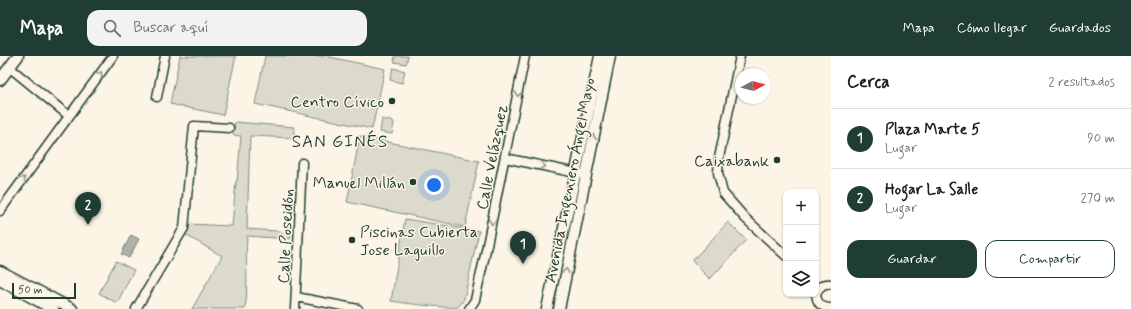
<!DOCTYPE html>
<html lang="es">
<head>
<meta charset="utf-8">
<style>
	:root { --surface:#fff; --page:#f2f2f2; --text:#202124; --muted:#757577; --line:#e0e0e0; --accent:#1f3d34 }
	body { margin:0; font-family:Mynerve,sans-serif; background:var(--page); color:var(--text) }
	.controls { position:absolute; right:12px; bottom:12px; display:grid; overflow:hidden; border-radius:8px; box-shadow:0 1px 3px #0004 }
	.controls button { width:36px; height:36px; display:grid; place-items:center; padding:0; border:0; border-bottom:1px solid var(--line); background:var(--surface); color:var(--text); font:20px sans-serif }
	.compass { position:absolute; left:735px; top:12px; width:36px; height:36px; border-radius:50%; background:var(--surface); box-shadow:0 1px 3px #0004; rotate:83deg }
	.scale { position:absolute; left:12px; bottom:10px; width:64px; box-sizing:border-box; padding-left:4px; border:2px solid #1f3d34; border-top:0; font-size:11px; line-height:14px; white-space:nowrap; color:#1f3d34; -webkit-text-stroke:3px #fcf5e5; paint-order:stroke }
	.you { position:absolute; left:434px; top:129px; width:14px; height:14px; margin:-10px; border:3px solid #fff; border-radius:50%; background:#1a73e8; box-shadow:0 0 0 6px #1a73e833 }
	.badge { display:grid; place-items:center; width:26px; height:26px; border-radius:50%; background:var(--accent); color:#fff; font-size:13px; font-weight:700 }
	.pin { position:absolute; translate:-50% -33px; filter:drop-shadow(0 1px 2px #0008) }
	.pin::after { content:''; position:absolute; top:21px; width:14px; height:12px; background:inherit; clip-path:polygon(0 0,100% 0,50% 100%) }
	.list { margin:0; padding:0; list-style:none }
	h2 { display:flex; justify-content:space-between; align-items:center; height:52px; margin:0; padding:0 16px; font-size:17px }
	h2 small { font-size:13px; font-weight:400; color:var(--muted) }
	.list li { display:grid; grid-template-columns:26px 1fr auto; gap:12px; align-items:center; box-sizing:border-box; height:60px; padding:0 16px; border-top:1px solid var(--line) }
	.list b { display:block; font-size:15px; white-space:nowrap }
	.list p { margin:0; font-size:13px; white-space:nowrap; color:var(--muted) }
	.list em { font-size:13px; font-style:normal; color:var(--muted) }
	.actions { display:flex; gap:8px; padding:12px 16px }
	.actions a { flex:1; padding:9px 0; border:1px solid var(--accent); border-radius:12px; text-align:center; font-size:14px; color:var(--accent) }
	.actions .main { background:var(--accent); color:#fff }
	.icon { flex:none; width:22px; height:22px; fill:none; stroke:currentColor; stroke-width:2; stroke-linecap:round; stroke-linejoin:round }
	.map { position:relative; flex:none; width:831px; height:253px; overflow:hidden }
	header { display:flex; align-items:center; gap:24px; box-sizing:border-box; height:56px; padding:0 20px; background:var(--accent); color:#fff }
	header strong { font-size:19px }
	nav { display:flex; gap:22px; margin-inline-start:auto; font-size:14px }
	.search { width:280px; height:36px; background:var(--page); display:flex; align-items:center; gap:10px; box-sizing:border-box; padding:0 14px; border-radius:12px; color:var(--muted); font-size:15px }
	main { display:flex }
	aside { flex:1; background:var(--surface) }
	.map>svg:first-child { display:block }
	.green { fill:#dcdacc; stroke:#7e8c80 }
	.water { fill:#aeb3a7; stroke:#758479 }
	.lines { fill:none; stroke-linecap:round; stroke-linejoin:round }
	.minor-casing { stroke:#1f3d34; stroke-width:11 }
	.major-casing { stroke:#1f3d34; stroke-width:13 }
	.minor { stroke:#fcf5e5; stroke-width:8 }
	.major { stroke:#fcf5e5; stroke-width:10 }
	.oneway { stroke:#8e998c }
	.poi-dot { fill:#1f3d34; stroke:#fcf5e5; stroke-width:1.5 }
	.labels { text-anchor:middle; stroke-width:3; stroke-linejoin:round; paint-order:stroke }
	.poi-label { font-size:16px; fill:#1f3d34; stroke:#fcf5e5; text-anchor:end }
	.street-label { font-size:16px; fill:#1f3d34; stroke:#fcf5e5 }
	.neighbourhood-label { font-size:17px; letter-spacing:1px; fill:#1f3d34; stroke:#fcf5e5 }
</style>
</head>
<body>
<header>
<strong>Mapa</strong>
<div class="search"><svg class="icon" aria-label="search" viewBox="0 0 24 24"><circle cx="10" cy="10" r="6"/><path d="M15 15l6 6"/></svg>Buscar aquí</div>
<nav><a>Mapa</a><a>Cómo llegar</a><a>Guardados</a></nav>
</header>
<main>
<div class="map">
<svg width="831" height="253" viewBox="0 0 831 253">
	<rect width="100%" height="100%" fill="#fcf5e5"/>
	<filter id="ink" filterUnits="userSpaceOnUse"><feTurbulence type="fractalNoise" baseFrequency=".025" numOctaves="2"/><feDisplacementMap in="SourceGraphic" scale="8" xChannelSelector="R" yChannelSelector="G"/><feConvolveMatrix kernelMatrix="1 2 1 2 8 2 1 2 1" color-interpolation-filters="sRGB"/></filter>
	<g filter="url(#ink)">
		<path class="green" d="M180,0H236L223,59L170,48Z
			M265,0H325L385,13L372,73L255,48Z
			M395,0H408L406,8L394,6Z
			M393,12L405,15L402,27L390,24Z
			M382,63L394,66L392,78L380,76Z
			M235,66L294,71V82L250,80L247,173L291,176L290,183L247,180C245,205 249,229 245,253H192L222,200L184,178L188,168L232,170L236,125H237L241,80L233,79Z
			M360,80L479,105L465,171L347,146Z
			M405,163L479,175L464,243C462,246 460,249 458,251C449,253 404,247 391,245Z
			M728,166L746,184L710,223L692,205Z
			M116,205L134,214L117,247L99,237Z"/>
		<path class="water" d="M131,179L139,183L129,202L121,198Z"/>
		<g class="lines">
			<defs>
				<path id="minor" d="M740,0L719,102L718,117L723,137L745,162L786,200
					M9,11L69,60
					M157,41L165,0
					M505,102L586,119
					M0,155L113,0
					M816,238C817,247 821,252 831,252
					M816,238C819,231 823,227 831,228
					M296,241L358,253
					M136,253L184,172L194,70L229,72
					M295,253L302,107
					M469,253L475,244L485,199L525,0"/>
				<path id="major" d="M0,24L18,0
					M0,215L72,253
					M0,224L53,253
					M547,253L600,0
					M559,253L610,0"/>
			</defs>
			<use href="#minor" class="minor-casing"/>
			<use href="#major" class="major-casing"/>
			<use href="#minor" class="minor"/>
			<use href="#major" class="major"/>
		</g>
		<defs><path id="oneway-chevron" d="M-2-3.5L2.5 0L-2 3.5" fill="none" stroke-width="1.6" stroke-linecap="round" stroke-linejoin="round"/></defs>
		<g class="oneway">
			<use href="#oneway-chevron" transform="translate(100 18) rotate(-54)"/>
			<use href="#oneway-chevron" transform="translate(518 38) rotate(101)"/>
			<use href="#oneway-chevron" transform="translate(593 81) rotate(-79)"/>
			<use href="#oneway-chevron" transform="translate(543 110) rotate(12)"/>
			<use href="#oneway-chevron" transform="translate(23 123) rotate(-54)"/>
			<use href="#oneway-chevron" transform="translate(492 166) rotate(101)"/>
			<use href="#oneway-chevron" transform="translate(566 215) rotate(-79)"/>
		</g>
	</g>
	<g class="poi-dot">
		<circle cx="392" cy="45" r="4"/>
		<circle cx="777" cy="104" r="4"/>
		<circle cx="413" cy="126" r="4"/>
		<circle cx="352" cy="184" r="4"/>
	</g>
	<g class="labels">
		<g class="poi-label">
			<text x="384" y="51">Centro Cívico</text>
			<text x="769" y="110">Caixabank</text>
			<text x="405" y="132">Manuel Millán</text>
			<text x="360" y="181" text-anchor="start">Piscinas Cubierta<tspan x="360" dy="18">Jose Laguillo</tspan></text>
		</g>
		<g class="street-label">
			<text transform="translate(491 101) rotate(-79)" y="6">Calle Velázquez</text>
			<text transform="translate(569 124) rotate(-79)" y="6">Avenida Ingeniero Ángel Mayo</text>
			<text transform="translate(285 180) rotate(-87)" y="6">Calle Poseidón</text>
		</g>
		<g class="neighbourhood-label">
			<text x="340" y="91">SAN GINÉS</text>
		</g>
	</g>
</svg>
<div class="controls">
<button>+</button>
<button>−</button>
<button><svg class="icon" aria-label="layers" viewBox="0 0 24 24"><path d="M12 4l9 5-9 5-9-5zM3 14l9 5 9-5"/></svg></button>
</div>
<svg class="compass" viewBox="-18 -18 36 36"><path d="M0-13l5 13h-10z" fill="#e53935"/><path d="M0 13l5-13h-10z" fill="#757577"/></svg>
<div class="scale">50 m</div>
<div class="you"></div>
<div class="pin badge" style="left:523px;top:208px">1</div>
<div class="pin badge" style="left:88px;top:169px">2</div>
</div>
<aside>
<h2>Cerca<small>2 resultados</small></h2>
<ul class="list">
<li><span class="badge">1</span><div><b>Plaza Marte 5</b><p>Lugar</p></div><em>90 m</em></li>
<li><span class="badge">2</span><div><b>Hogar La Salle</b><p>Lugar</p></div><em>270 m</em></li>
</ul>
<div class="actions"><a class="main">Guardar</a><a>Compartir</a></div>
</aside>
</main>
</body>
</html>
